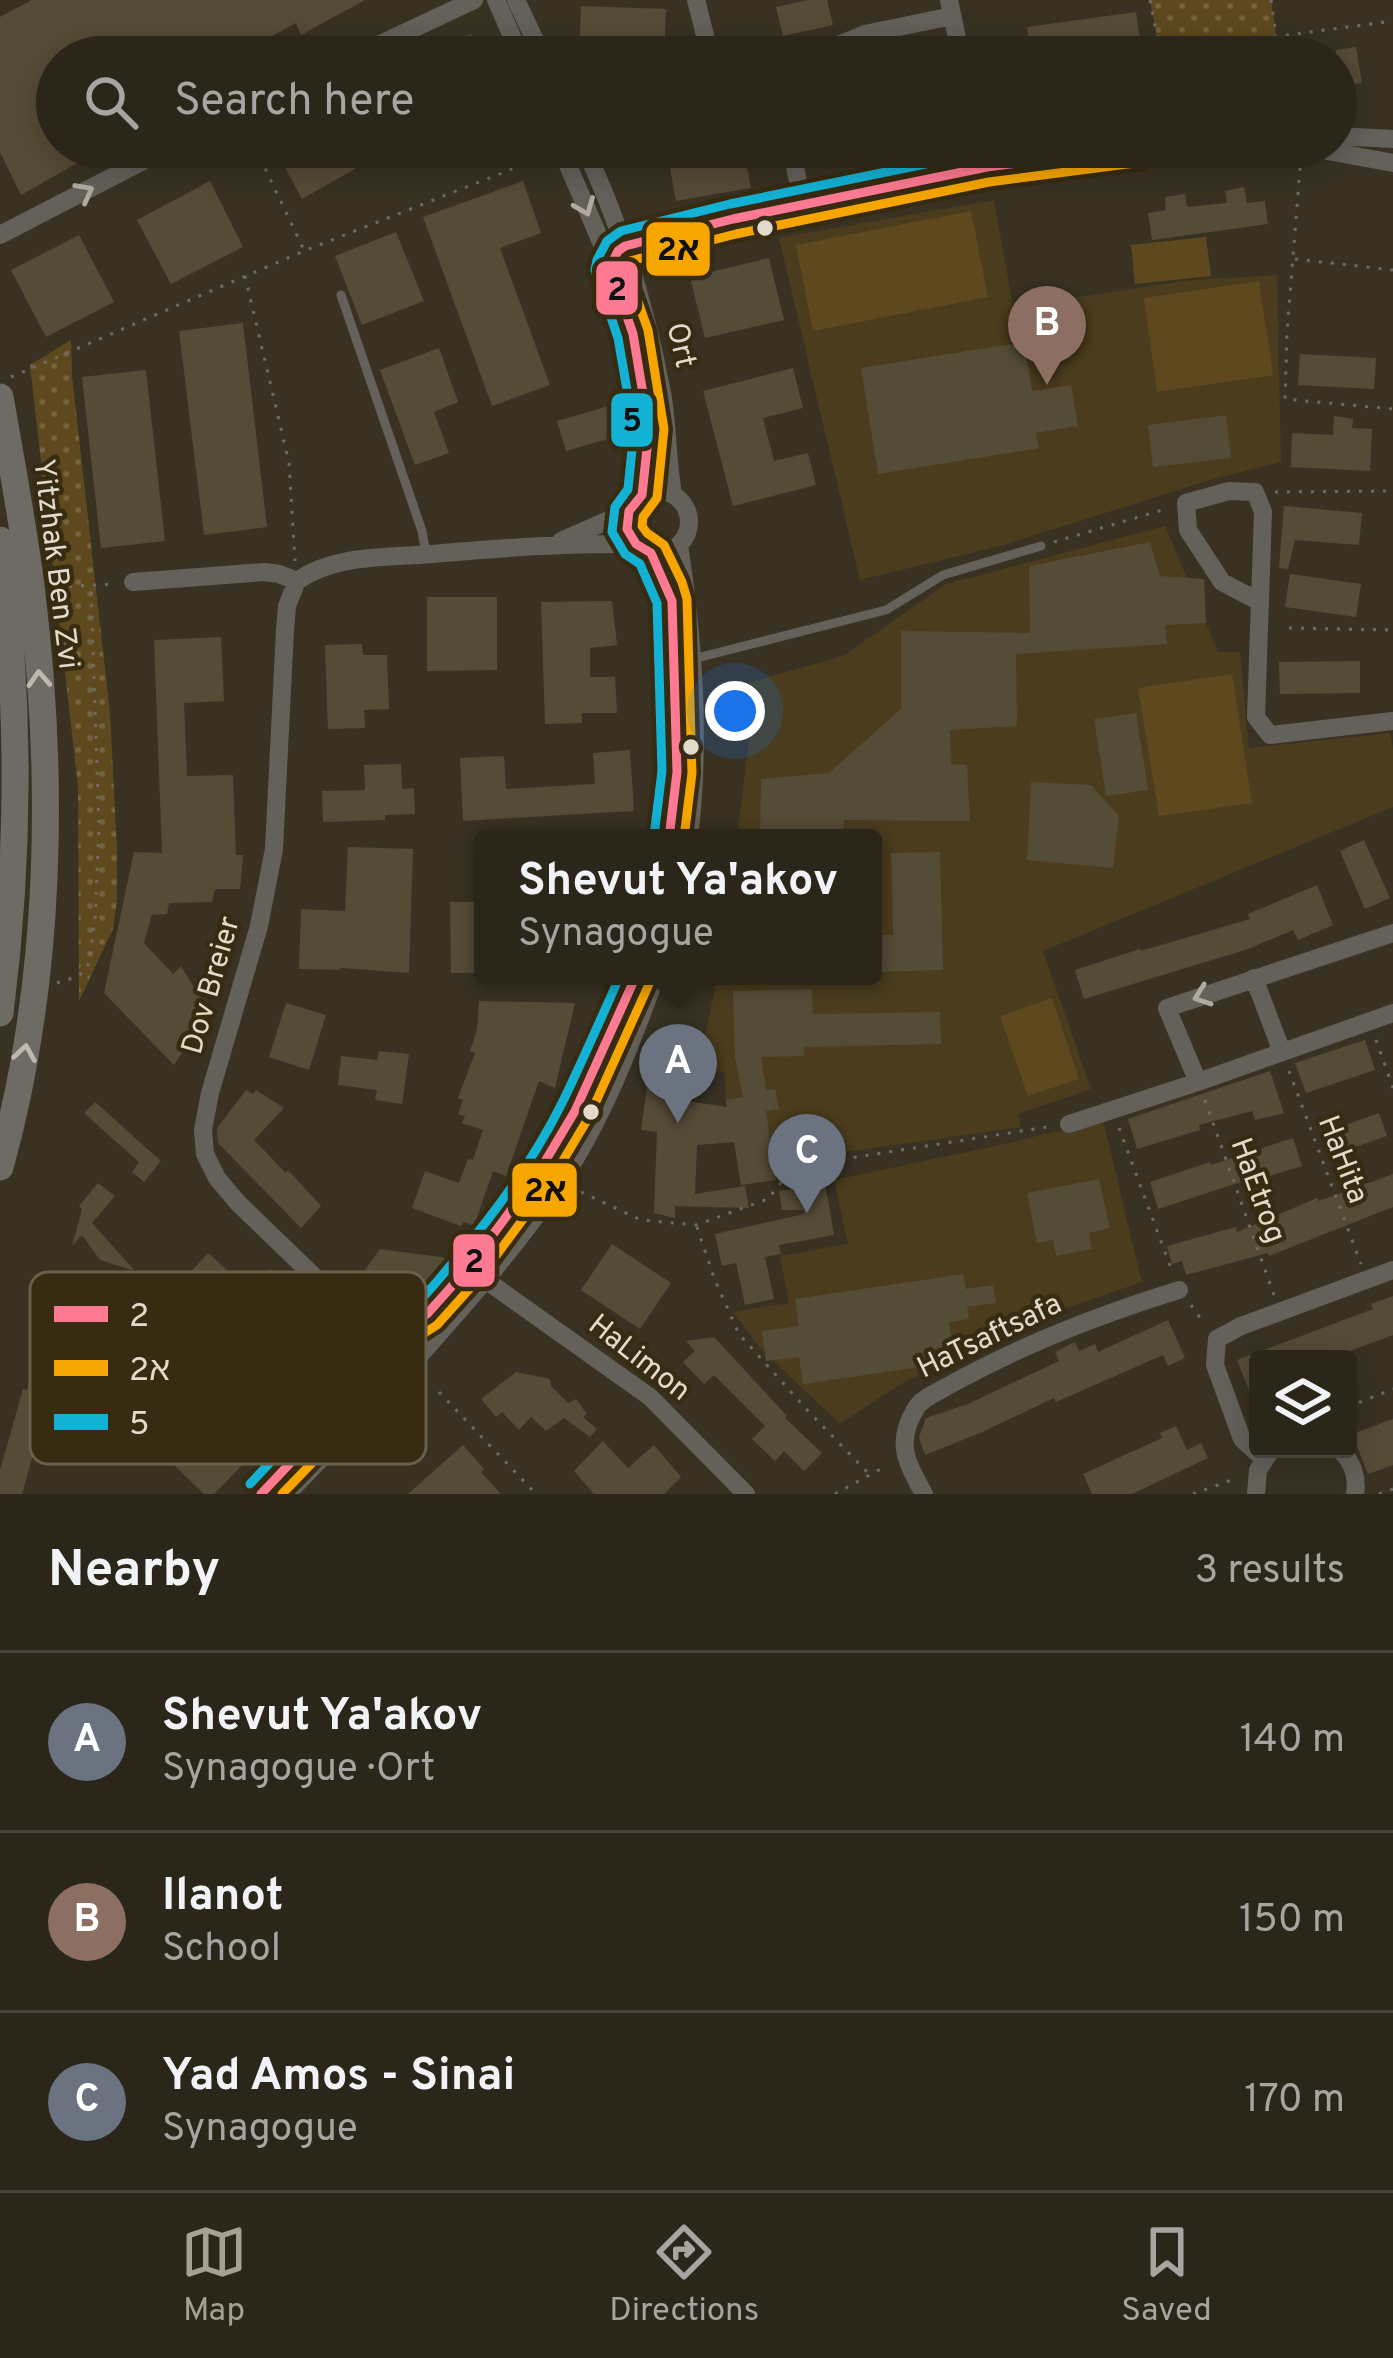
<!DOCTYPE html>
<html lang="en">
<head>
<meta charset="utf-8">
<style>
	:root { --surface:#2b261a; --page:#373227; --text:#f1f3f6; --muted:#a6a5a2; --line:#474339; --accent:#a7a091 }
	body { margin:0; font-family:Overpass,"Noto Sans Hebrew",sans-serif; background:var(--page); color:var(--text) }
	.controls { position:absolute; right:36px; bottom:36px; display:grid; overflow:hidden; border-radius:12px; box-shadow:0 6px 30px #0003 }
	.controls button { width:108px; height:108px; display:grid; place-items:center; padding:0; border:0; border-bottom:3px solid var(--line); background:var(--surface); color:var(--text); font:60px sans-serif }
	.you { position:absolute; left:735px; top:711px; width:42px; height:42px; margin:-30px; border:9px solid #fff; border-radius:50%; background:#1a73e8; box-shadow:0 0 0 18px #1a73e833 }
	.badge { display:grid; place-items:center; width:78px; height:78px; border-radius:50%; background:var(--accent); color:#fff; font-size:39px; font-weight:700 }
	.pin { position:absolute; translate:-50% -99px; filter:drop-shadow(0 3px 6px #0008) }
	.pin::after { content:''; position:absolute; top:63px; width:42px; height:36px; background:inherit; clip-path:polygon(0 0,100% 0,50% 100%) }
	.popup { position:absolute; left:474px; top:829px; width:408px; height:156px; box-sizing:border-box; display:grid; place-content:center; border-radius:12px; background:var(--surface); filter:drop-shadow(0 3px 9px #0005); font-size:39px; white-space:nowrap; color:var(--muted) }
	.popup b { font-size:45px; color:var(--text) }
	.popup::after { content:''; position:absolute; left:50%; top:100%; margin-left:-24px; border:24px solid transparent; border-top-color:var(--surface) }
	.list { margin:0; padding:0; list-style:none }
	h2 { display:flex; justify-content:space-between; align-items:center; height:156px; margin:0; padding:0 48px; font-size:51px }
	h2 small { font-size:39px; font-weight:400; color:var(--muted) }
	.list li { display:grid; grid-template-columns:78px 1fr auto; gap:36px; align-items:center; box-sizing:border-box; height:180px; padding:0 48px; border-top:3px solid var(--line) }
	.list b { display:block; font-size:45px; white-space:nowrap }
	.list p { margin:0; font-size:39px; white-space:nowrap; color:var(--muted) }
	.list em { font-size:39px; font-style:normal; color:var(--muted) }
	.icon { flex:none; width:66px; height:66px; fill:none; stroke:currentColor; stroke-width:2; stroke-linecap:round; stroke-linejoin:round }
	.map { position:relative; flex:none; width:1393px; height:1494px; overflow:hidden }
	.search { position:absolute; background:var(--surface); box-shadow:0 6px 30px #0003; left:36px; right:36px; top:36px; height:132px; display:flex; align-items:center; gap:30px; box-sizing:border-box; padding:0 42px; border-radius:66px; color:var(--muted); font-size:45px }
	.sheet { height:696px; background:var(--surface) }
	nav { display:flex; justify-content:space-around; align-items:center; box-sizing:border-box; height:168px; border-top:3px solid var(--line); background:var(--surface); font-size:33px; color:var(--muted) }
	nav a { display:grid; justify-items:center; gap:6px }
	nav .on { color:var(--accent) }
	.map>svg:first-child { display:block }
	.built { fill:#4a3c1d }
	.park { fill:url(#park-dots) }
	.pitch { fill:#5d491d }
	.building { fill:#554c37 }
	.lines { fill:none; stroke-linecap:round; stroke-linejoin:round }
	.path { stroke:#6f6b64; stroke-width:3; stroke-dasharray:3 9; stroke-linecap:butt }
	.lane { stroke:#64615b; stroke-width:9 }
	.street { stroke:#64615b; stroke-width:18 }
	.secondary { stroke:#6e6a64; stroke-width:27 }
	.bus-1-casing { stroke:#372b11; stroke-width:18 }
	.bus-2-casing { stroke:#372b11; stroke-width:18 }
	.bus-3-casing { stroke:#372b11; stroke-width:18 }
	.bus-1 { stroke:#fe7a93; stroke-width:9 }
	.bus-2 { stroke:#f7a600; stroke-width:9 }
	.bus-3 { stroke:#13b2d5; stroke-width:9 }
	.oneway { stroke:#b0aa9f }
	.oneway2 { stroke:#bfb9ad }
	.bus-dot { fill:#e2dbcc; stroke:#372b11; stroke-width:4.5 }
	.labels { text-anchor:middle; stroke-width:9; stroke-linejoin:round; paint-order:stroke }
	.street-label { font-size:30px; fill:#e2dbcc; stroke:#372b11 }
	.key { fill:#372b11; stroke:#6a6049; stroke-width:3 }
	.key-label { font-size:33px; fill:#e2dbcc }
	.line-badge { stroke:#372b11; stroke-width:4.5 }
	.pale-badge-label { font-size:33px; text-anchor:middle; font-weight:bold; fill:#111 }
</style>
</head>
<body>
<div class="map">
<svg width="1393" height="1494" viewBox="0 0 1393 1494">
	<defs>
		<pattern id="park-dots" width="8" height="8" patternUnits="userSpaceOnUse" patternTransform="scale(3)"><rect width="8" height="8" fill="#5d491d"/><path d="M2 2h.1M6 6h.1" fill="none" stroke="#74633d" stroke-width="1.8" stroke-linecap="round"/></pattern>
	</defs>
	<rect width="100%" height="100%" fill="#393223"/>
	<path class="built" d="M994,200L1013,307L1191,280L1277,275L1281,462L1207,481L1000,546L860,580L779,238Z
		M1165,526L1218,652H1240L1249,748L1390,733L1393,749V807L1043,951L1091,1089L1018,1114L1021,1127L775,1162L769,1128L727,1135L725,1072L699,1070L717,976H873V838H737L750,730L747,683L843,656L946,584Z
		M1102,1117L1142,1282L1011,1327L899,1385L840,1424L761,1349L733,1312L789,1303L780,1256L848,1244L834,1180L995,1146L1071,1128Z"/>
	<path class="park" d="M1150,0H1271L1276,35L1160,52Z
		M71,340L72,376L110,713L117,849V900L113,929L79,1001L78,786L30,365Z"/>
	<path class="pitch" d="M971,211L988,297L813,331L796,245Z
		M1206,237L1211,276L1135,284L1131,245Z
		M1259,281L1273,375L1157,392L1144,298Z
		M1232,674L1252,803L1159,816L1138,688Z
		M1052,998L1079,1079L1028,1096L1000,1016Z"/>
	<path class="building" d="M32,0H365L301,35L296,23L245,51L248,57H57V147H105L21,195L0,152V17Z
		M808,0H827L833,25L783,36L776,7Z
		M581,6L666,9L664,57H579Z
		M1136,12L1141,45L1053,57H1031L1027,27Z
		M471,34L479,57H415L414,55Z
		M1356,47L1362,83L1336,88V50Z
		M274,147H368L374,158L302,199Z
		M666,147H743L751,188L676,201Z
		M839,147H885L886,156L842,163Z
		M210,181L243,247L171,284L137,220Z
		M523,181L541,233L500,248L550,385L492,406L423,217Z
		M1244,187L1247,203L1265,201L1268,224L1152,240L1148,213L1166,210L1165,197L1185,194L1187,207L1227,203L1225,191Z
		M396,232L424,301L362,325L335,256Z
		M79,235L114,302L46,337L11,270Z
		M769,258L784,320L705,338L690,277Z
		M243,323L267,527L204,535L179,331Z
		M1024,342L1032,391L1071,385L1078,426L1036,433L1039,448L878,474L861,368Z
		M439,348L458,402L434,412L449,453L415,465L380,370Z
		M1300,354L1376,358L1374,389L1298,385Z
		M793,368L803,408L763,418L774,461L808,453L816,485L733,506L703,391Z
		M146,370L165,541L101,548L82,377Z
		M609,406L618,436L566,451L557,421Z
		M1226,415L1231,458L1153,467L1148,425Z
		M1334,416L1353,419L1352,428L1372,429L1370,471L1291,467L1292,433L1333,435Z
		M1284,506L1362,513L1359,545L1295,540L1288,569L1279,568Z
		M1150,542L1160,576L1204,579L1206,623L1165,625L1167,644L1016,654L1017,726L950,730L951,764L967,765L970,821L844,820L843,838H760L761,779L829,773L901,709V631L1030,633L1029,566Z
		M1290,574L1361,584L1356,617L1285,607Z
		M427,597H497V670L427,671Z
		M612,601L617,645L590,648V677H615L617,713H582V723L545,724L541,602Z
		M221,637L224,701L184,703L187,776L233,775L236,855H243L241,879L240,889H215L212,902L169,903L167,914L152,915L144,943L173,974L181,966L209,1013L174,1065L104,993L134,852L162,853L154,640Z
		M362,644L363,655H387L389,709L364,710L365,728L328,729L325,645Z
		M1360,661V693L1280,694L1279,662Z
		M1136,713L1148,790L1106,796L1094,719Z
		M630,750L634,811L463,821L460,758L504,756L506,789L595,784L593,753Z
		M401,764L402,789L414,788L415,814L385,815V820L323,822L322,791L365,790L364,765Z
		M1031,782L1091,785L1119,816L1113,868L1027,860Z
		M1364,840L1390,898L1365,909L1340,851Z
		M348,847L413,849L409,973L341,968L340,970L299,969L301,909L345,911Z
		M940,852L943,970L873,972V935H893L891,853Z
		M1317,885L1333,925L1298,940L1293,930L1248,949L1084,999L1075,970L1140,949L1141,951L1250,919L1248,914Z
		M450,902H483V973H451Z
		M812,989L813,1014L940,1012L941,1044L804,1047V1056L761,1057L766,1090L775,1089L779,1109L766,1111L776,1180L741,1185L734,1142L697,1145L695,1194L745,1186L749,1208L675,1206V1218L654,1213L657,1132L641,1130L654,1036L669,1038L667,1053L686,1056L680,1100L727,1107L726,1100L743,1097L735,1057L733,991Z
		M479,1001L575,1003L555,1088L539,1081L506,1176L493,1171L474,1226L463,1222L461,1226L412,1208L425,1171L459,1183L468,1159L473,1160L483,1130L462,1123L465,1116L458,1114L463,1100L458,1098L475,1053L470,1051L477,1029Z
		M286,1003L326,1015L309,1070L269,1057Z
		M1365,1040L1375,1070L1306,1093L1295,1063Z
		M379,1051L409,1054L402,1104L375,1100L377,1090L338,1085L341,1056L377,1060Z
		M1270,1071L1284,1113L1255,1120L1252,1111L1199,1125L1200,1130L1137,1149L1128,1119Z
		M246,1090L253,1094L256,1090L284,1108L254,1140L286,1173L288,1170L321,1206L301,1228L218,1143L217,1128Z
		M95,1102L161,1161L144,1182L132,1172L139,1162L84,1113Z
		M1379,1113L1387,1136L1329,1156L1321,1134Z
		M1293,1138L1302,1166L1270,1176L1274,1187L1249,1196L1244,1181L1158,1209L1150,1182L1210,1162L1211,1165Z
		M1393,1174V1207L1269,1256L1268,1253L1186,1275L1182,1261L1172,1264L1167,1246L1236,1227L1237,1232L1317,1198L1319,1201Z
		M1099,1179L1110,1228L1089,1233L1092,1249L1056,1256L1053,1240L1037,1243L1027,1193Z
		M98,1183L115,1196L92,1223L135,1271L100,1260L82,1235L72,1246L82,1209L79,1206Z
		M825,1183L834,1235L779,1245L781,1254L765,1257L774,1299L745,1305L736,1263L722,1266L715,1234L804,1214V1210H782L779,1191Z
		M612,1244L671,1283L640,1329L581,1290Z
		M380,1249L448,1258L416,1304L406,1306L391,1302L359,1278Z
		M208,1253L237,1279L208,1310L200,1303L165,1337L132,1299L173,1310L181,1283Z
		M270,1269L280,1280L272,1288L291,1308L268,1329L239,1298Z
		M963,1274L966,1289L993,1285L996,1303L967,1307L969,1319L949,1322L953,1346L924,1351L927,1366L803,1384L799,1357L766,1361L762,1331L799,1326L795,1299Z
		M1393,1296V1335L1328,1359H1258L1257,1411L1237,1360L1373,1309L1371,1304Z
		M51,1315L93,1327L92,1332L104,1335L99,1354L94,1353L83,1391L119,1401L117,1409L151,1418L144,1444L44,1416L22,1494H0V1470L23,1389L27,1390L42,1337L34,1334L39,1317L50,1320Z
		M1168,1320L1185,1358L1168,1366L1163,1355L1056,1402L1054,1398L980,1433L925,1455L919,1437L926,1418L968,1404L1059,1361L1055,1352L1075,1342L1079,1351L1095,1344L1098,1352Z
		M290,1335L329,1376L289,1414L250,1374Z
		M714,1337L787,1416L785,1418L822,1453L804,1471L784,1451L775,1461L752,1439L765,1426L714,1375L704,1384L683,1362L695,1351L686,1341Z
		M516,1372L550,1379L551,1386L568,1403L576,1399L587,1414L583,1417L597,1429L590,1437L564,1418L546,1431L531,1417L519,1430L502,1412L496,1417L481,1399Z
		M210,1418L250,1457L214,1494H204L169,1460Z
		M1393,1419V1465L1368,1474L1352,1434Z
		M1176,1426L1187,1450L1201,1443L1208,1458L1132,1494H1092L1083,1474L1162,1438L1160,1433Z
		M603,1441L628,1468L654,1445L681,1477L664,1494H594L574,1471Z
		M463,1445L484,1469L481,1472L501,1494H408Z"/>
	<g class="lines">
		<path class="path" d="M1150,0L1160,52L1393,21
			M1271,0L1276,34
			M255,147L303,248
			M1300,168L1287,332L1285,399L1393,409
			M1295,259L1393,270
			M245,276L289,463L295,561
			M11,377L304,251L535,160
			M1275,492L1393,491
			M1054,542L1166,509
			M57,587L113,584
			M1289,628L1393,630
			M57,983L79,976L89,963L95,920L99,828L91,585
			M1376,1040L1393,1088
			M1289,1071L1361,1264
			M1205,1100L1274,1295
			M1119,1128L1172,1271
			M581,1192L641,1220L696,1225L768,1199L793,1167L1047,1127
			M697,1227L714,1278L739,1334L809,1412L870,1475
			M1191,1305L1203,1322
			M439,1392L536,1494
			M1348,1407L1393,1389
			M835,1494L886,1466
			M1193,1494L1237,1478
			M1379,1494L1393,1489"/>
		<path class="lane" d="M341,295L422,531L426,554
			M693,659L886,610L943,575L1041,546"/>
		<path class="street" d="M496,0L521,57
			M516,0L543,57
			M696,0L707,43L718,57
			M949,0L961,57
			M353,57L474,0
			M809,57L865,34L952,16
			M1336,136L1393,139
			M560,147C598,236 647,332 649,430C650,452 646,474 642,495
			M584,147C621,225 646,308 662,393C668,426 667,460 673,494
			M791,147L803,206
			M1306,147L1393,163
			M0,235L170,147
			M610,267L618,251L625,246L733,219L987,167L1141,147
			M627 522a31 31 0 1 1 62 0a31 31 0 1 1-62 0Z
			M561,541L629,511
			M679,545C694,642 701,740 689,838
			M651,553L668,587L672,601L677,772L669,838
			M297,581L287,606L285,630L274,849L259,926L210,1093L203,1130L205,1154L217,1178L238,1203L377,1337
			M133,582L264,572L279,574L297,581C335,554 387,558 432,554C502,548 566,543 636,544
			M1260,602L1222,582L1188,530L1186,503L1229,491L1255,492L1263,512L1256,717L1270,735L1393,721
			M1393,933L1167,1008L1198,1082L1393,1013
			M1254,978L1282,1052
			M1069,1124L1198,1082
			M487,1281L650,1397L746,1494
			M400,1331L427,1314L469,1267L537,1175L575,1111L636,976
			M420,1355C469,1300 517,1245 559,1184C602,1121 630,1047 656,976
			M1339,1449C1352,1461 1358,1477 1355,1494
			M1263,1458L1242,1439L1215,1365L1217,1339L1241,1326L1393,1270
			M261,1494L346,1404L372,1369
			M287,1494L360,1418L417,1367C427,1325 374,1316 369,1358C372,1375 383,1381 399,1381
			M924,1494C906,1461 895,1443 916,1408C922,1398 936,1393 946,1387C1019,1346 1098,1315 1179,1290
			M1256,1494L1258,1470L1272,1449"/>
		<path class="secondary" d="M0,397C11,460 23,523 31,586C55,777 52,981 0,1167
			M0,540C20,697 20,857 0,1013"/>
		<defs>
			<path id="bus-1" d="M669,838L677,772L672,601L651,553L636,544L627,529L629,511L642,495L649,430L633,334L610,267L618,251L625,246L733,219L987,167L1141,147
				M261,1494L346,1404L372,1369L369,1352L373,1341L384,1333L400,1331L427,1314L469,1267L537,1175L575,1111L636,976"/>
			<path id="bus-2" d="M684,838L692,773L687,599L682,582L664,545L647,533L642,526L643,517L657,498L664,429L648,330L626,268L630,261L736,234L989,182L1143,162
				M282,1494C301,1474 385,1391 387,1369C388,1363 386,1357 386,1350L407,1344L437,1325L481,1276L549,1184L589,1117L650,982"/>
			<path id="bus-3" d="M654,836L662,771L657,603L640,564L625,554L612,532L615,507L628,489L634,430L618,338L595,270L597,260L607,241L621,231L730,204L984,152L1025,147
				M250,1484L334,1394L356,1365C347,1315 391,1325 418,1302C431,1290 443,1274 455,1260C495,1213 535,1158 563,1101C583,1060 601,1018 620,976"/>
		</defs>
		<use href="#bus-1" class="bus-1-casing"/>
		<use href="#bus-2" class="bus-2-casing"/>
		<use href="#bus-3" class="bus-3-casing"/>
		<use href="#bus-1" class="bus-1"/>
		<use href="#bus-2" class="bus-2"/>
		<use href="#bus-3" class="bus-3"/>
	</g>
	<defs><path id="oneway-chevron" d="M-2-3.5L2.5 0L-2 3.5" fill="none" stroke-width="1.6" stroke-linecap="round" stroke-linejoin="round" transform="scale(3)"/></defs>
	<g class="oneway">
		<use href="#oneway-chevron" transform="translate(85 192) rotate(-28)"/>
		<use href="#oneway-chevron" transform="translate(585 207) rotate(68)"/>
		<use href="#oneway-chevron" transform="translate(1202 996) rotate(161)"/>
	</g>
	<g class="oneway2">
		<use href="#oneway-chevron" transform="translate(39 679) rotate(-93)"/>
		<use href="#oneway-chevron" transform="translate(25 1053) rotate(-81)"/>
	</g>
	<g class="bus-dot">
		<circle cx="765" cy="228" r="10"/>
		<circle cx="691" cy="747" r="10"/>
		<circle cx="591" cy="1112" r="10"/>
	</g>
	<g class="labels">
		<g class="street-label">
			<text transform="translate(682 345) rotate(77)" y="10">Ort</text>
			<text transform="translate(57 564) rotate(83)" y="10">Yitzhak Ben Zvi</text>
			<text transform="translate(210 985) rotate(-74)" y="10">Dov Breier</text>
			<text transform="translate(1344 1159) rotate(69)" y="10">HaHita</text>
			<text transform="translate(1259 1190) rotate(70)" y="10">HaEtrog</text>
			<text transform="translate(989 1335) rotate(-26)" y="10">HaTsaftsafa</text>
			<text transform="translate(640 1357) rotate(38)" y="10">HaLimon</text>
		</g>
	</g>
	<rect x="30" y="1272" width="396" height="192" rx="18" class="key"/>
	<rect x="54" y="1306" width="54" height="16" fill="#fe7a93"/>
	<rect x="54" y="1360" width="54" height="16" fill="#f7a600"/>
	<rect x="54" y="1414" width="54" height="16" fill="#13b2d5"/>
	<g class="key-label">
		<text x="129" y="1326">2</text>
		<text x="129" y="1380">2א</text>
		<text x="129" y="1434">5</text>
	</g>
	<g class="line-badge">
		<rect x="644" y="220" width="68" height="58" rx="12" fill="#f7a600"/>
		<rect x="594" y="259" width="46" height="58" rx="12" fill="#fe7a93"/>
		<rect x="609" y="391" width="46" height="58" rx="12" fill="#13b2d5"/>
		<rect x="510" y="1161" width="69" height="58" rx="12" fill="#f7a600"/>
		<rect x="451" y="1232" width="46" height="57" rx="12" fill="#fe7a93"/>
	</g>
	<g class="pale-badge-label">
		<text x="678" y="260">2א</text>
		<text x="617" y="300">2</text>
		<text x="632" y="431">5</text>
		<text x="545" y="1201">2א</text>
		<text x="474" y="1272">2</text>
	</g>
</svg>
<div class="controls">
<button><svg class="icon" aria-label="layers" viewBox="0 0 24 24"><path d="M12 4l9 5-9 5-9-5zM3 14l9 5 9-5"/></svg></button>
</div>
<div class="you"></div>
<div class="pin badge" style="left:678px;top:1123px;background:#6b7280">A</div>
<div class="popup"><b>Shevut Ya'akov</b>Synagogue</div>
<div class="pin badge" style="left:1047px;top:385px;background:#8d6e63">B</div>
<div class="pin badge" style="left:807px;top:1213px;background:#6b7280">C</div>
<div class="search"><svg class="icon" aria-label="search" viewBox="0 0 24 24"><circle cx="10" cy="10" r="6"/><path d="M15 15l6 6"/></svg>Search here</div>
</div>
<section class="sheet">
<h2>Nearby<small>3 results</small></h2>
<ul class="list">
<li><span class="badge" style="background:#6b7280">A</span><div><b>Shevut Ya'akov</b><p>Synagogue · Ort</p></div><em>140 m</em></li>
<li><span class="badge" style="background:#8d6e63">B</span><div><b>Ilanot</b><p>School</p></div><em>150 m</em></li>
<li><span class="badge" style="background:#6b7280">C</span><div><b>Yad Amos - Sinai</b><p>Synagogue</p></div><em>170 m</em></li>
</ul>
</section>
<nav>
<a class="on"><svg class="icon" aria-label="map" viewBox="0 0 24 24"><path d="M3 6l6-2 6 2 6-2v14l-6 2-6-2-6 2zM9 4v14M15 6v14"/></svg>Map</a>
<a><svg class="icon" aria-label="directions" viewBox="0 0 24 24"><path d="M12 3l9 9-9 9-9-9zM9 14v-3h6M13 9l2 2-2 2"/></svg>Directions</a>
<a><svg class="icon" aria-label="saved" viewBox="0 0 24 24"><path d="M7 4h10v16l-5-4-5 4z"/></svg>Saved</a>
</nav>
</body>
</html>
